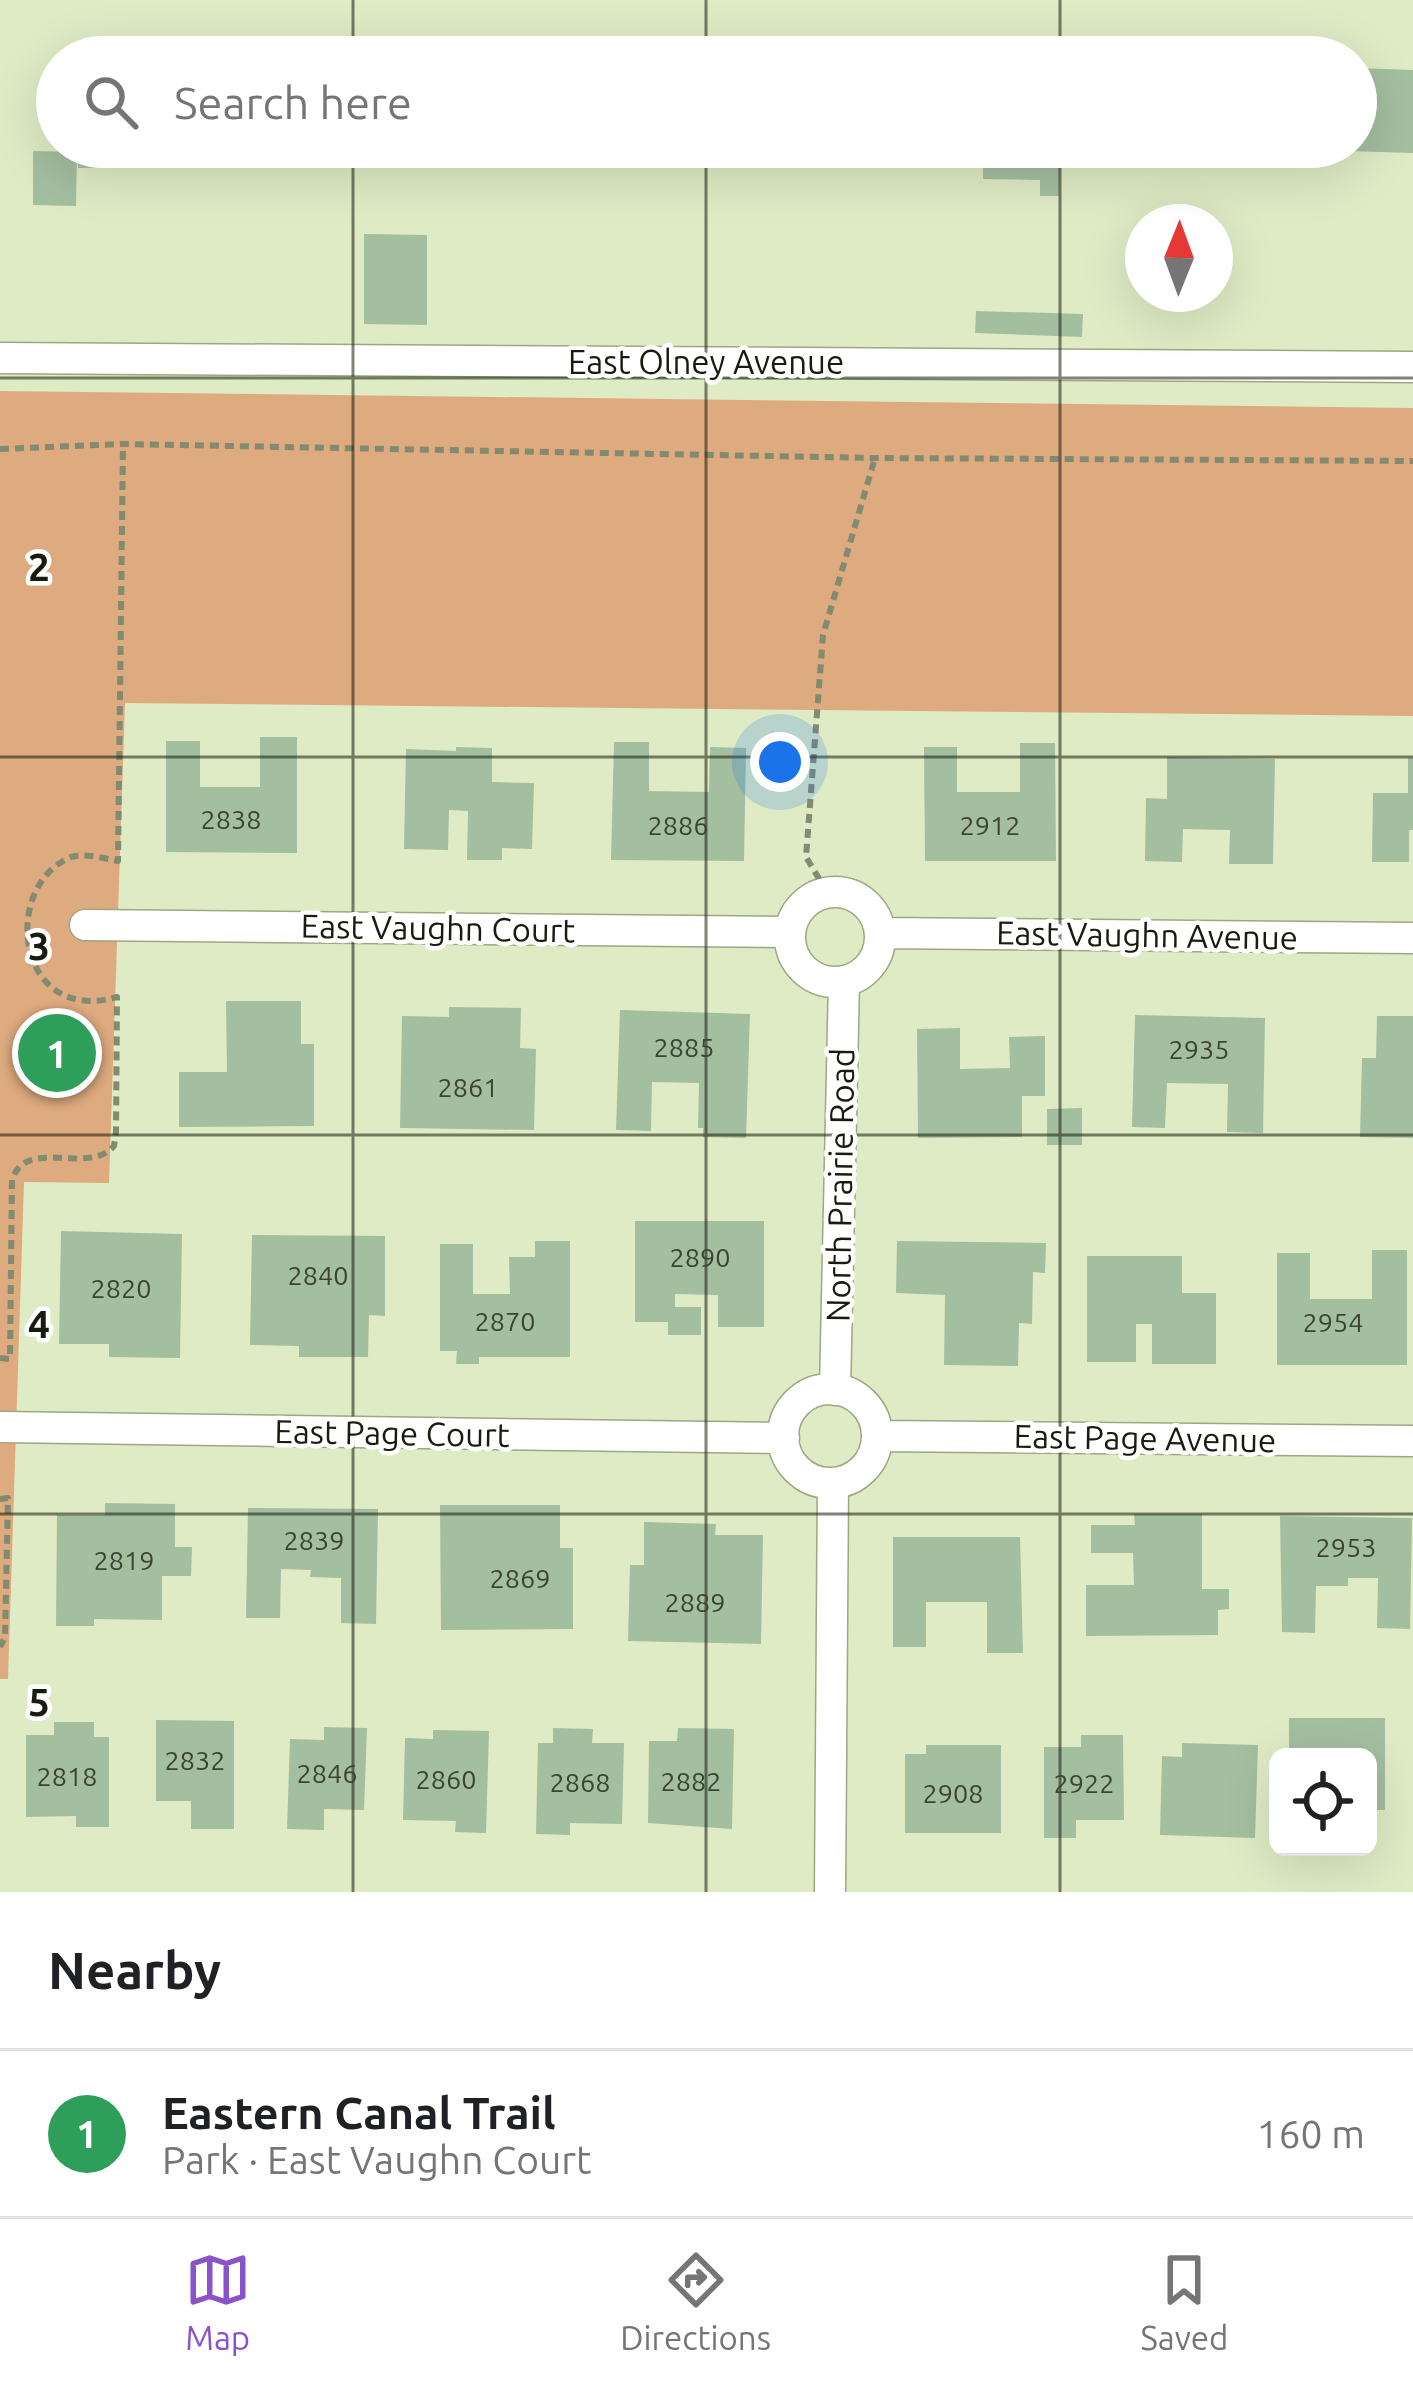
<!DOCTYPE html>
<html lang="en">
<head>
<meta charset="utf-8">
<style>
	:root { --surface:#fff; --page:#f2f2f2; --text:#202124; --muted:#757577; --line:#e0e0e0; --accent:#8853cb }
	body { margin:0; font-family:Ubuntu,sans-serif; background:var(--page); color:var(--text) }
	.controls { position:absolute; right:36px; bottom:36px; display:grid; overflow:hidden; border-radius:18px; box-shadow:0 12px 48px #0002 }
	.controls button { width:108px; height:108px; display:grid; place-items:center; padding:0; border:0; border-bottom:3px solid var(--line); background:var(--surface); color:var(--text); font:60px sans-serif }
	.compass { position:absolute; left:1125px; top:204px; width:108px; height:108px; border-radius:50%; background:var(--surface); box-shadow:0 12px 48px #0002; rotate:1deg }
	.you { position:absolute; left:780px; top:762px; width:42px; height:42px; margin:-30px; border:9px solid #fff; border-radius:50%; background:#1a73e8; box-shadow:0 0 0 18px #1a73e833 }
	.badge { display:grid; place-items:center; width:78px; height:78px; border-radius:50%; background:var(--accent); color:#fff; font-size:39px; font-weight:700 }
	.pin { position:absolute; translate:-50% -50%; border:6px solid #fff; box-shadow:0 3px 12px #0006 }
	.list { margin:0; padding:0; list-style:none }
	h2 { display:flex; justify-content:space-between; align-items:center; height:156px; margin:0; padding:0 48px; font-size:51px }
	h2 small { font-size:39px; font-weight:400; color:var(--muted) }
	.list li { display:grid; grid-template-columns:78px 1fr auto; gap:36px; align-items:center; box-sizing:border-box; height:168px; padding:0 48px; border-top:3px solid var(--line) }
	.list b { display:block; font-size:45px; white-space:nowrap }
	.list p { margin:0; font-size:39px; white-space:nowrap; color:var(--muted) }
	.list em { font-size:39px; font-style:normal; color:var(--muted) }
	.icon { flex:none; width:66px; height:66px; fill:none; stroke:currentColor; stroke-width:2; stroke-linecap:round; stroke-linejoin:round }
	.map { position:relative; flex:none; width:1413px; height:1892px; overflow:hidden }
	.search { position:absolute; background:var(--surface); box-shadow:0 12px 48px #0002; left:36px; right:36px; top:36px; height:132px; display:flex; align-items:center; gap:30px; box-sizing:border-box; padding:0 42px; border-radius:66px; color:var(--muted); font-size:45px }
	.sheet { height:324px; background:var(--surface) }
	nav { display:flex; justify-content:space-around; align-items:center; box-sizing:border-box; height:168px; border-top:3px solid var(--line); background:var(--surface); font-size:33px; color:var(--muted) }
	nav a { display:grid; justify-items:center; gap:6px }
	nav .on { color:var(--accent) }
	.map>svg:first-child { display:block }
	.park { fill:#deaa7f }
	.building { fill:#a4bea0 }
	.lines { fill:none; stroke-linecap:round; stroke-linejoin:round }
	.minor-casing { stroke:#9da783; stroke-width:33 }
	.path { stroke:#828a70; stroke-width:6; stroke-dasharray:9 6; stroke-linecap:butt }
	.minor { stroke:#fff; stroke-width:30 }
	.grid { fill:none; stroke:#181c0e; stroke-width:3; stroke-opacity:0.55 }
	.labels { text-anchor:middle; stroke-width:9; stroke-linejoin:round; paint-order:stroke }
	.number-label { font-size:27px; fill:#3b4432 }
	.street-label { font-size:33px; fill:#181c0e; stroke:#fff }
	.grid-label { font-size:39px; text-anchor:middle; font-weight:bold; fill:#181c0e; stroke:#fff; stroke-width:9; stroke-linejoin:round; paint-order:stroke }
</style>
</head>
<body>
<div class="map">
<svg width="1413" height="1892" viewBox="0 0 1413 1892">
	<rect width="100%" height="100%" fill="#dfebc5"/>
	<path class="park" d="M0,391L1413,408V716L125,703L109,1183L24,1182L8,1679H0Z"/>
	<path class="building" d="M1356,68L1413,70V153L1347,151V147H1356Z
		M79,147H124V167L78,168Z
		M983,147H1102V155L1060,154L1059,196H1040V180L983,179Z
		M33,151L77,152L76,206L33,205Z
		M364,234L427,235V325L364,324Z
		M976,311L1083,314L1082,337L975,333Z
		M260,737H297V853L166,852V741H200V787H260Z
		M614,742H649V791L709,792L710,747L746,748L744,861L611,860Z
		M1020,743H1055L1056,861H925L924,747H957V792H1020Z
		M456,747L492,748V782L534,783L532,849L502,848V860H467L468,811L449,810L448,850L404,849L406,749L456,751Z
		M1167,757L1275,759L1273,864H1229L1230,830L1183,829L1182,862L1145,861L1146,798L1167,799Z
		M1408,758H1413V830H1409V862H1372L1373,793H1408Z
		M226,1001H301V1044H314V1126L179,1127V1072H227Z
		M449,1007L521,1008L520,1048L536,1049L534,1130L400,1128L402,1016L449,1017Z
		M620,1010L750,1014L746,1138L703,1137V1128H698L699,1083L652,1082L651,1131L616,1130Z
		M1135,1015L1265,1018L1263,1133L1227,1132L1228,1084L1167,1083L1165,1128L1132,1127Z
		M1377,1016H1413V1138L1360,1137L1362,1058H1376Z
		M960,1028V1069L1010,1068L1009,1037L1045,1036V1096H1022V1137L918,1138L917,1029Z
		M1082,1108V1145H1047V1109Z
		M635,1221H764V1327H718V1295L675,1294V1307H701V1335H668V1322H635Z
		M61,1231L182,1234L180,1358L109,1357V1344H59Z
		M252,1235L385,1236V1316L369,1315L368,1357H299V1346L250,1345Z
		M535,1241H570V1357H479V1364H456L457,1351H440V1244H473V1294H510L509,1257H535Z
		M897,1241L1046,1243L1045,1273L1033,1272L1032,1324L1019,1323L1018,1366L944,1365L945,1295L896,1293Z
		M1372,1250H1407V1365H1277V1253H1310V1299H1372Z
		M1087,1256H1182V1293H1216V1364H1152V1324H1136V1362H1087Z
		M105,1503L175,1504V1547H192L191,1576H162V1620L94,1619V1626H56L57,1515H105Z
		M440,1505H560V1548H573V1629L441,1630Z
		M248,1508L378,1509L376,1624L341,1623V1578L310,1577L311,1570L281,1569L280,1618H246Z
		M1134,1514H1202V1589H1229V1609L1218,1610V1635L1086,1636V1585H1134L1133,1553H1091V1525H1135Z
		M1280,1516L1412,1518L1410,1629L1377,1628L1378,1578H1348V1586H1316L1315,1633L1282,1632Z
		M644,1522L716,1524L715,1535H763L761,1644L628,1641L630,1565H644Z
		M893,1537H1020L1023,1653H987V1602H926V1647H893Z
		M1289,1718H1385V1810H1368V1757H1289Z
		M156,1720L234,1721V1829H191V1801H156Z
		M54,1722H94V1737H109V1827H76V1816L26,1817V1735H54Z
		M324,1727L367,1728L364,1810L324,1809V1830L287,1829L290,1739L324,1740Z
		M553,1728L593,1729L592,1743H624L622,1824L570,1823V1835L536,1834L538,1743H553Z
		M678,1728L734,1729L732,1829L648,1823L649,1741H677Z
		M433,1730L489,1731L486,1833L455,1832L456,1821L403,1820L405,1738L433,1739Z
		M1081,1735H1123L1124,1820H1076V1838H1044V1747H1081Z
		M1182,1743L1258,1745L1255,1838L1160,1835L1162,1756L1182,1757Z
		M926,1745H1001V1833H905V1754H926Z"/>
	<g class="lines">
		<defs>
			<path id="minor" d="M0,358L1413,367
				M790 937a45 45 0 1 1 90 0a45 45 0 1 1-90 0Z
				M85,925L790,932
				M881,933L1413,938
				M783 1436a47 47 0 1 1 94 0a47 47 0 1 1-94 0Z
				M835,1390L844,981
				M0,1427L784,1438
				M877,1436L1413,1441
				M830,1892L833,1483"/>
		</defs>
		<use href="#minor" class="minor-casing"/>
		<path class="path" d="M0,449L123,444L875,458L1413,461
			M827,892L806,857L823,635L875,458
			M0,1358L10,1359L12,1180C26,1136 88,1176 114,1146L116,1132L117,997C16,1026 0,886 71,857C85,853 103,858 118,861L123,444
			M0,1499L8,1498L5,1637L0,1647"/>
		<use href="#minor" class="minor"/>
	</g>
	<path class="grid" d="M353,0V57M706,0V57M1060,0V57M353,147V1892M706,147V1892M1060,147V1892M0,378H1413M0,757H1413M0,1135H1413M0,1514H1413"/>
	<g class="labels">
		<g class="number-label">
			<text x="231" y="829">2838</text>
			<text x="678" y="835">2886</text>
			<text x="990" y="835">2912</text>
			<text x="684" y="1057">2885</text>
			<text x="1199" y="1059">2935</text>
			<text x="468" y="1097">2861</text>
			<text x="700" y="1267">2890</text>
			<text x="318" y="1285">2840</text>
			<text x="121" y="1298">2820</text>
			<text x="505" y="1331">2870</text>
			<text x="1333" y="1332">2954</text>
			<text x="314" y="1550">2839</text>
			<text x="1346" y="1557">2953</text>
			<text x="124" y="1570">2819</text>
			<text x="520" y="1588">2869</text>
			<text x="695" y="1612">2889</text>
			<text x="195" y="1770">2832</text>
			<text x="327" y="1783">2846</text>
			<text x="67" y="1786">2818</text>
			<text x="446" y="1789">2860</text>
			<text x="691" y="1791">2882</text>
			<text x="580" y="1792">2868</text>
			<text x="1084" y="1793">2922</text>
			<text x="953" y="1803">2908</text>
		</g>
		<g class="street-label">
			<text x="706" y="374">East Olney Avenue</text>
			<text transform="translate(438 928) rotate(1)" y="12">East Vaughn Court</text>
			<text transform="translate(1147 935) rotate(1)" y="12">East Vaughn Avenue</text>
			<text transform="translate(840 1185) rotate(-89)" y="12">North Prairie Road</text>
			<text transform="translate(392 1433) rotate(1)" y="12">East Page Court</text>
			<text transform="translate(1145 1438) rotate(1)" y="12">East Page Avenue</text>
		</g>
	</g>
	<g class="grid-label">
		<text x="39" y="581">2</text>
		<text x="39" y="960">3</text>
		<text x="39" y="1338">4</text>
		<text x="39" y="1716">5</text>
	</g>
</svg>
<div class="controls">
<button><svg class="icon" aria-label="locate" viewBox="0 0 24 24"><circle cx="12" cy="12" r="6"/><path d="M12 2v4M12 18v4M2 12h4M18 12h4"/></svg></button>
</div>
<svg class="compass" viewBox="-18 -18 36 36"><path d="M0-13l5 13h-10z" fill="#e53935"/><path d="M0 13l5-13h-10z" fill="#757577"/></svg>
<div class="you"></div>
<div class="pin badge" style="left:57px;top:1053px;background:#2e9e5b">1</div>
<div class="search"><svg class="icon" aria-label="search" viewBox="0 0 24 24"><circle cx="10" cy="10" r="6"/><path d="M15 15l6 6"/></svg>Search here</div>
</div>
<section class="sheet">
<h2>Nearby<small></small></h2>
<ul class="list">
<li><span class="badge" style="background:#2e9e5b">1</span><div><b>Eastern Canal Trail</b><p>Park · East Vaughn Court</p></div><em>160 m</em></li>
</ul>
</section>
<nav>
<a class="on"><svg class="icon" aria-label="map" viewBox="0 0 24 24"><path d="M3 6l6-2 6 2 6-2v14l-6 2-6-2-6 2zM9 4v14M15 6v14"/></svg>Map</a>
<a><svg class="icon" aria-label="directions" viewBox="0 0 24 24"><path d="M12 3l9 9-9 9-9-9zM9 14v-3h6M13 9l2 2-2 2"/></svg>Directions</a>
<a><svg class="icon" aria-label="saved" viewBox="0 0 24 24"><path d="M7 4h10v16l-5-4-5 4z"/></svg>Saved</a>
</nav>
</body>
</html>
